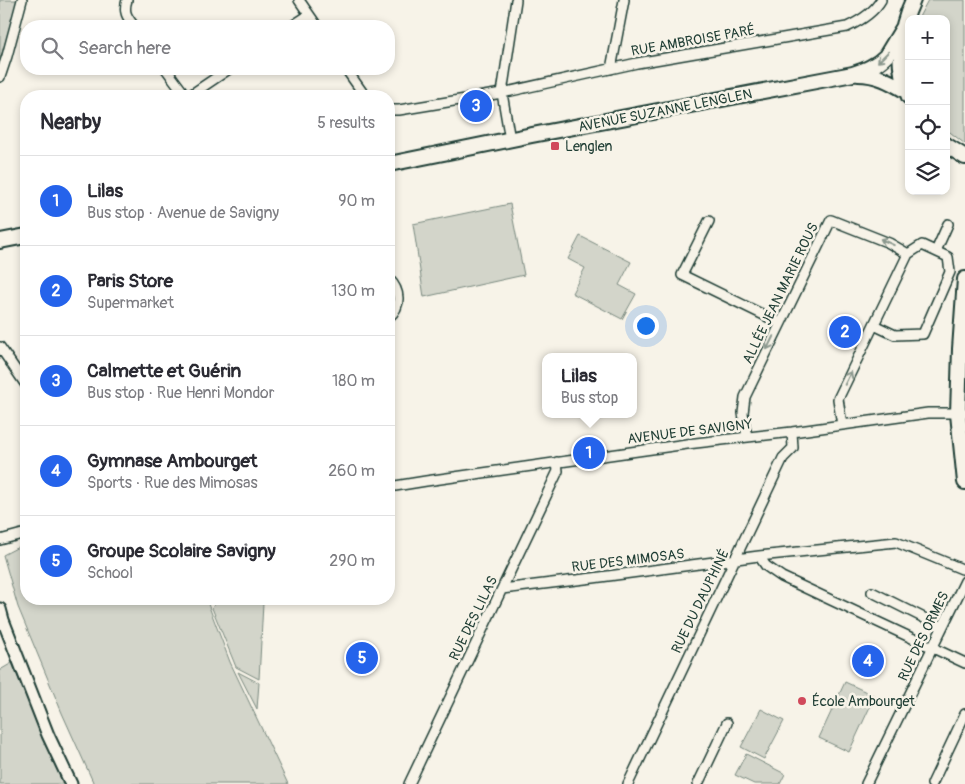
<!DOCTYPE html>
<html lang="en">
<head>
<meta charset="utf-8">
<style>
	:root { --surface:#fff; --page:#f7f7f7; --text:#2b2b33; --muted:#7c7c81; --line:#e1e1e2; --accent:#2563eb }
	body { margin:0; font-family:Pangolin,sans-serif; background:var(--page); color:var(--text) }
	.controls { position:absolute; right:15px; top:15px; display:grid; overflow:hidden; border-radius:10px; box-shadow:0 2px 8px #0003 }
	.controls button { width:45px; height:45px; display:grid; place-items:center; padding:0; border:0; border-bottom:1px solid var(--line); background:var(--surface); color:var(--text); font:25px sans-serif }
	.you { position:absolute; left:645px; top:325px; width:18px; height:18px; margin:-12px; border:4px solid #fff; border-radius:50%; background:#1a73e8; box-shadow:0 0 0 8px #1a73e833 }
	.badge { display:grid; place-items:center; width:32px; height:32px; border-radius:50%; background:var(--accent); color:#fff; font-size:16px; font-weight:700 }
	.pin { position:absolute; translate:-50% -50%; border:2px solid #fff; box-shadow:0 1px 5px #0006 }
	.popup { position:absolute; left:542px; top:353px; width:95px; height:65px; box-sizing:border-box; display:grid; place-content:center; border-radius:10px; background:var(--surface); filter:drop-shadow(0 1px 4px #0005); font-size:16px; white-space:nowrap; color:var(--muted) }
	.popup b { font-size:19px; color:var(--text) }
	.popup::after { content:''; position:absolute; left:50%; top:100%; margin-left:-10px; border:10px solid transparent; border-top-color:var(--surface) }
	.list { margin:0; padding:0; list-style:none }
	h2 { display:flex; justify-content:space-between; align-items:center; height:65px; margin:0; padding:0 20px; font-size:21px }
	h2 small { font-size:16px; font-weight:400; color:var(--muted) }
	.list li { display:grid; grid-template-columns:32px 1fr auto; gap:15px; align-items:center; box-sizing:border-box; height:90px; padding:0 20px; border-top:1px solid var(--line) }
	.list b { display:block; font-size:19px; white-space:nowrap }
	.list p { margin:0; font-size:16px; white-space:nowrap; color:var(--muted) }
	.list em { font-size:16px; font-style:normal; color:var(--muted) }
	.icon { flex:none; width:28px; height:28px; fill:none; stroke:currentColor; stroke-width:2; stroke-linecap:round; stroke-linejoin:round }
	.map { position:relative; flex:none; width:965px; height:784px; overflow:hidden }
	.search { position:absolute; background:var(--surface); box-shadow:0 2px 8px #0003; left:20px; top:20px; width:375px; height:55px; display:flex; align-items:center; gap:12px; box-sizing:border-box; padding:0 18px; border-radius:20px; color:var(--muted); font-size:19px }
	.panel { position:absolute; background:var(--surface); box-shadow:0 2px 8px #0003; left:20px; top:90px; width:375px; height:515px; border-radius:20px }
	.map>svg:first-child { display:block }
	.green { fill:#d3d5ca; stroke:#79897f }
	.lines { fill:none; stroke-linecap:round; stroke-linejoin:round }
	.street-casing { stroke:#1f3d34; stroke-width:12 }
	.secondary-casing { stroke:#1f3d34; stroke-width:15 }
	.primary-casing { stroke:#1f3d34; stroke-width:18 }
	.street { stroke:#f7f3e8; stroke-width:9 }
	.secondary { stroke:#f7f3e8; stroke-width:11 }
	.primary { stroke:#f7f3e8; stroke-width:14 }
	.oneway { stroke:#8b988e }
	.poi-dot { fill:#d1495b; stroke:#f7f3e8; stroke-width:2 }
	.labels { text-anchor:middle; stroke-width:5; stroke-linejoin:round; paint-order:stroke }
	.street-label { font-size:14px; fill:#1f3d34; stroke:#f7f3e8 }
	.poi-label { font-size:14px; fill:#1f3d34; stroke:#f7f3e8; text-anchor:start }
</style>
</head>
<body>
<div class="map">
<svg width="965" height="784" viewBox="0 0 965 784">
	<rect width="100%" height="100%" fill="#f7f3e8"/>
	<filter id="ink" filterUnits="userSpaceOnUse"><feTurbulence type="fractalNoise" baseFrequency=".02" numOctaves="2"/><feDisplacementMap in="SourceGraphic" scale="10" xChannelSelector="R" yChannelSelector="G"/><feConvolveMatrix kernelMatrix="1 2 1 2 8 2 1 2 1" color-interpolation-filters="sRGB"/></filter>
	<g filter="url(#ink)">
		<path class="green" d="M0,0H18L0,60Z
			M928,0H965V144L946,129V19H918Z
			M510,204L524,275L424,297L413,224Z
			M580,236L631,262L619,285L636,294L622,319L572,293L585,268L568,259Z
			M26,543V599H210L208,604L230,662L288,784H94L62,713L18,607L3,555Z
			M218,599H253L263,603L259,679L236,667L212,608Z
			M12,663L40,730L65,784H0V670Z
			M238,672L259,683L257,709Z
			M845,682L875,696L849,752L819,738Z
			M761,709L784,721L764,759L741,747Z
			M746,754L785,774L780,784H754L735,775Z"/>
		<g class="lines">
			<defs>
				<path id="street" d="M127,0C123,12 127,17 134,26
					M299,0L317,26
					M292,26L309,15
					M166,69L186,96
					M346,69L365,96
					M611,69L624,0
					M0,77L7,56L22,0
					M189,96L229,69
					M389,110H399L502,93L637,63L847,27C860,21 874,12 881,0
					M510,140L502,93L516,0
					M709,221L682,275L780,323
					M936,251L948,224
					M389,279C400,290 402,306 389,317
					M874,325L895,335L923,334L950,272L948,257L922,245L908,254
					M0,347L26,385
					M747,437L743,413L745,397L831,220L889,243L908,254L838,399L842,425
					M389,487L426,481L687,444L792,432L928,413H965
					M0,540L26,533
					M759,556L766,566L782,577L965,663
					M502,589L593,578L759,556L896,542L962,569H965
					M872,592L942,627
					M409,784L558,471L557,462
					M628,784L783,458L793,448L792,432
					M698,784L727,723
					M866,784L965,581
					M932,784L965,714"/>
				<path id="secondary" d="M0,609L3,620L48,735L71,784"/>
				<path id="primary" d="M858,74C877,74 891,82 906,91
					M909,97C895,65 899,30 913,0
					M946,145L965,157
					M389,164L532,135L853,74C865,70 876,66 886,56L903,28
					M0,241L26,236
					M965,279L960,349L958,414L965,482"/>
			</defs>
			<use href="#street" class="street-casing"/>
			<use href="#secondary" class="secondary-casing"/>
			<use href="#primary" class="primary-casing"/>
			<use href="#street" class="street"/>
			<use href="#secondary" class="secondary"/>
			<use href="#primary" class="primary"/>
		</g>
		<defs><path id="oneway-shaft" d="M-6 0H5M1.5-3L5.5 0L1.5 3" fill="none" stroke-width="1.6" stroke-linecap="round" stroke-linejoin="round" transform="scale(1.25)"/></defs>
		<g class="oneway">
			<use href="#oneway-shaft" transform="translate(883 57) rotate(135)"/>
			<use href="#oneway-shaft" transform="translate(887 242) rotate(-155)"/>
			<use href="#oneway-shaft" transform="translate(770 343) rotate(116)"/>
			<use href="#oneway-shaft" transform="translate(848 378) rotate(-64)"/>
		</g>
	</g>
	<g class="poi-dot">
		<rect x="550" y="141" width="10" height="10" rx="2.5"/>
		<circle cx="802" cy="701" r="5"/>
	</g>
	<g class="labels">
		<g class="street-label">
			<text transform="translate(693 40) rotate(-10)" y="5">RUE AMBROISE PARÉ</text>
			<text transform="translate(665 110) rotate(-11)" y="5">AVENUE SUZANNE LENGLEN</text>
			<text transform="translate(780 293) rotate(-64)" y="5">ALLÉE JEAN MARIE ROUS</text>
			<text transform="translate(690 431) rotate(-7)" y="5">AVENUE DE SAVIGNY</text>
			<text transform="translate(628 560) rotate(-7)" y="5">RUE DES MIMOSAS</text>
			<text transform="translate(700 601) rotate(-64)" y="5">RUE DU DAUPHINÉ</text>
			<text transform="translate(473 618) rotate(-64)" y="5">RUE DES LILAS</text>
			<text transform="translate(923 636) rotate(-64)" y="5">RUE DES ORMES</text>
		</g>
		<g class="poi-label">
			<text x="565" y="151">Lenglen</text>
			<text x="812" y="706">École Ambourget</text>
		</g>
	</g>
</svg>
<div class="controls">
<button>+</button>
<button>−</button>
<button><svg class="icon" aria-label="locate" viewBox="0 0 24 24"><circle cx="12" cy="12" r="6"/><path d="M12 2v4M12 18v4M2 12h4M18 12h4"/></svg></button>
<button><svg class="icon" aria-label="layers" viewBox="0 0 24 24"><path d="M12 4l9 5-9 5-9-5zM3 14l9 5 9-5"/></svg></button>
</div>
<div class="you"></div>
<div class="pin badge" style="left:589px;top:453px">1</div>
<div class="popup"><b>Lilas</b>Bus stop</div>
<div class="pin badge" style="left:845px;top:332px">2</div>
<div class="pin badge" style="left:476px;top:106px">3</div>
<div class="pin badge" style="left:868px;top:661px">4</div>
<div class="pin badge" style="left:362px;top:658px">5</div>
<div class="search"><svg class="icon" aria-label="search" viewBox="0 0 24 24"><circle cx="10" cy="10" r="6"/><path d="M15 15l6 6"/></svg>Search here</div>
<section class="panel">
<h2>Nearby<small>5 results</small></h2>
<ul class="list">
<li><span class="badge">1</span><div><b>Lilas</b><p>Bus stop · Avenue de Savigny</p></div><em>90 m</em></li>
<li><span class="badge">2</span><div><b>Paris Store</b><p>Supermarket</p></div><em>130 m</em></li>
<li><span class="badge">3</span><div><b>Calmette et Guérin</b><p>Bus stop · Rue Henri Mondor</p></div><em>180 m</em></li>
<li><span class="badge">4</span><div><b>Gymnase Ambourget</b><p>Sports · Rue des Mimosas</p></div><em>260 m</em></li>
<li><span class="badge">5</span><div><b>Groupe Scolaire Savigny</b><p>School</p></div><em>290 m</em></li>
</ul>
</section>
</div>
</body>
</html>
